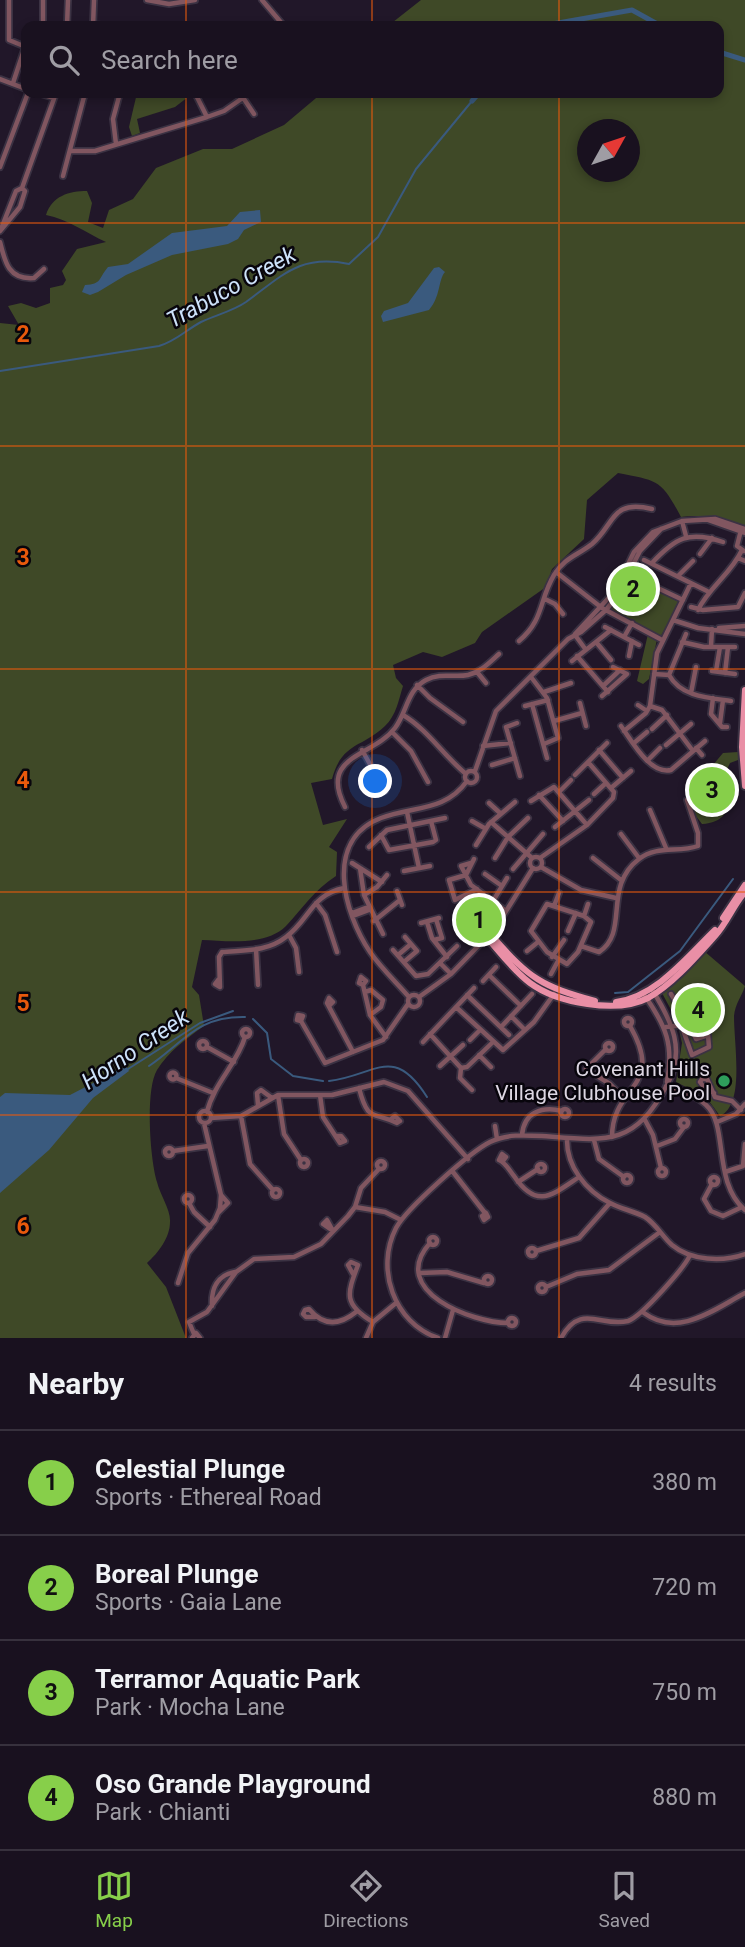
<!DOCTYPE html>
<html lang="en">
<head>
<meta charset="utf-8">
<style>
	:root { --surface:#19111f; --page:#261f2c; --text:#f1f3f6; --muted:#9f9da4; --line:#37313d; --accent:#87cf4a }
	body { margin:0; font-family:Roboto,sans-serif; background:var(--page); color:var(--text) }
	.compass { position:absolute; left:577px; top:119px; width:63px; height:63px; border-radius:50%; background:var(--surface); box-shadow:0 4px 10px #0003; rotate:50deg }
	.you { position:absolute; left:376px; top:782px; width:24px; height:24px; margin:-18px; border:5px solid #fff; border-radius:50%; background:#1a73e8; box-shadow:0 0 0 10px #1a73e833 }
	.badge { display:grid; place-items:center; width:46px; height:46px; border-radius:50%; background:var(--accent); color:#111; font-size:23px; font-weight:700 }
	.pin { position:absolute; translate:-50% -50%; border:4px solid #fff; box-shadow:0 2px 7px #0006 }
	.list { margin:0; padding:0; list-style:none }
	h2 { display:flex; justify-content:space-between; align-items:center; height:91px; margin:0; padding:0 28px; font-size:30px }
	h2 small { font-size:23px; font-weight:400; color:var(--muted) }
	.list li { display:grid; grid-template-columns:46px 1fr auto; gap:21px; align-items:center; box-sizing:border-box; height:105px; padding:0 28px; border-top:2px solid var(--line) }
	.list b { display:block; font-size:26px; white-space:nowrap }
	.list p { margin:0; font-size:23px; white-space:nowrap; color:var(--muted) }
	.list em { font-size:23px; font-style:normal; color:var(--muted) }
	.icon { flex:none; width:38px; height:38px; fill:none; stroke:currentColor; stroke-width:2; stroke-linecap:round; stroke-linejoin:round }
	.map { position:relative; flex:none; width:745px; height:1338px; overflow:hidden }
	.search { position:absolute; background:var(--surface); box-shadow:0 4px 10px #0003; left:21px; right:21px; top:21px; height:77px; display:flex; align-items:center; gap:18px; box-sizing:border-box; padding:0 24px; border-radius:14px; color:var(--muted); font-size:26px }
	.sheet { height:511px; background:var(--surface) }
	nav { display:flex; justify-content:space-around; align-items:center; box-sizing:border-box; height:98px; border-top:2px solid var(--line); background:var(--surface); font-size:19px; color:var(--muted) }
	nav a { display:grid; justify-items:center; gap:4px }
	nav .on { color:var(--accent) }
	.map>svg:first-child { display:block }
	.green { fill:#3f4927; fill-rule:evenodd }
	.water { fill:#3a5a7e }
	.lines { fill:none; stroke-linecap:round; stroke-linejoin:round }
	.stream { stroke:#3a5a7e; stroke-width:2 }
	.river { stroke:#3a5a7e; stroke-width:5 }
	.minor-casing { stroke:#3b3243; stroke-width:8 }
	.major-casing { stroke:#3b3243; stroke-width:10 }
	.minor { stroke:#815660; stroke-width:4.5 }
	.major { stroke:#e98fa6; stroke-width:6 }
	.grid { fill:none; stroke:#e8590c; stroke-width:2; stroke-opacity:0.55 }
	.leisure-dot { fill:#2e9e5b; stroke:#08050c; stroke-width:2.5 }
	.labels { text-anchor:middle; stroke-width:5; stroke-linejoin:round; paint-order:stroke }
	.poi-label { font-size:21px; fill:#dcd6e2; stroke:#08050c; text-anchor:end }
	.water-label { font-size:23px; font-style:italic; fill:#cde2fa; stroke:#08050c }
	.grid-label { font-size:23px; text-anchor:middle; font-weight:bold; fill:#e8590c; stroke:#08050c; stroke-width:5; stroke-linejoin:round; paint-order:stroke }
</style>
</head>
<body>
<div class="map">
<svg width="745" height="1338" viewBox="0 0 745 1338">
	<rect width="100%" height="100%" fill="#211729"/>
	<path class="green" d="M421,0H745V527C722,522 706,513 681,517C661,479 658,481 618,473L587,500L584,539L552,569L546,587L482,632L475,643L442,657L423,652L393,665L396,678L403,686C399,699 396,716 385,726C362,748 342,742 332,779L311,783L323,825L347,819L329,847L337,852L336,876C314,890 303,908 286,926C266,946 228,941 202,940L192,987L199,995L204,1026C187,1038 168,1052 157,1070C145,1090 150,1159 157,1182C160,1195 171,1210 170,1222C170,1238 158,1253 147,1263L166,1287L186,1338H0V323L19,325L8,306L21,303L36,308L50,303V288L63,285L66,280L62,271L77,249L106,242C86,233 68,219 46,215C52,196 69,191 87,191L92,203L88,222L103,228L109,210L133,199L156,168L203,149H232L284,125L322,93H719V26H388ZM588,130H630V172H588Z
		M137,93H172L176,97L181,93L192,94L175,107L137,119L140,133L132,136L129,127Z
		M628,575L679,602L661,636L610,610Z
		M648,634L657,639L649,679L643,684L637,681Z
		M738,752V760L730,763C717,786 745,820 702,824L693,812L697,776L708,771L723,753Z
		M704,951L745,986C742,996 735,1004 734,1016C734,1046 745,1105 720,1116L706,1097L676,1082L682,1043L677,1021L662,993Z"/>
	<path class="water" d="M260,210L261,222L244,230L238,239L228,244L172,255L126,275L98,292L90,295L82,292L85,285C102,284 98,279 108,267L128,264L172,233L227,226L240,212Z
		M439,267L445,272C438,280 441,296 429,310L383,322L381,316L384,311L408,303L434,268Z
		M126,1066L129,1071L93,1098L49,1150L0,1193V1097L5,1093L70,1095Z"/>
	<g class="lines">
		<path class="stream" d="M0,371L159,346C176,341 186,330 201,322C216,315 233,311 246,302C283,275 300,254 349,264L378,237L416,169L472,101
			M615,993L628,992L680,951L733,879
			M253,1019L267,1033L271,1059L293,1076L323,1081
			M149,1066C184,1042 197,1016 245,1017
			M128,1069L200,1023L233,1011
			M329,1081C375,1076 393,1043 427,1097"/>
		<path class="river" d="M541,26L632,10L661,26
			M719,52L745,60
			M472,101L479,93"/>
		<defs>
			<path id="minor" d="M9,0V40L26,47
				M147,0L169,4L195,0
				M262,0L284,26
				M93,24L108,26
				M43,26V0
				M67,26L68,0
				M93,26L94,0
				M0,79L26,89
				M13,83L25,47
				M38,93L54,98
				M195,93L207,117
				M240,93L254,114
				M116,144L113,119L120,93
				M70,151H95L207,117L224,111L244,97
				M0,167L28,93
				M63,176L85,93
				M1,229L16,191L22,188
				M0,231L20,207L25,191L22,188L56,93
				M0,242C5,263 9,280 34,278L44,269
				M708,520L745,533
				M682,521L686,536
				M741,530L737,546L744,551
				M700,554L712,538
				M738,558L745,561
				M644,560L707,591
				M652,563C675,538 689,530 723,542
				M556,572L602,608L662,640
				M626,573L683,600
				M678,576L693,561
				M545,599L555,604L563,614
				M691,607L703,610L738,607L745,593
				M698,610C709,587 731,574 742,550
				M673,620L698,628L745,634
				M605,627L639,645
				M719,628L745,626
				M575,634L615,591L634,552L653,532L682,521L715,519L745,529
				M575,635L586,650
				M624,637L632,623
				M519,641C544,620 539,600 554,575C564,558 578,555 592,544C615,524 611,499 652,509
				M596,642L611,660
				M682,642L704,647H735
				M711,646L712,629
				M577,656L608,692
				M629,656L632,641
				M572,661L611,630
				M712,671L735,674
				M716,671L720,647
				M477,672L486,683
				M725,673L728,647
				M654,674L669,675C681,697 709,698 731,701
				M669,675L686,634
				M531,677L547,698L558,738L544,744
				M417,685L430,698L463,722
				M603,686L620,670
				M544,692L571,683
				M691,693L696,667
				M602,696L627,674L613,667
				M713,698L711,714L722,727H727
				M580,703L586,726
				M532,704L547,758
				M638,705L647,711
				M525,706L548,700
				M650,706L662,710L693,751
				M403,715C428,730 443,755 466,774
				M554,721L582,713
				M517,723L506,727L520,776
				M720,723L723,700
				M621,726C632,741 650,775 671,770L705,741
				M652,729L667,715
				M624,731L646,713L650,706L657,653L691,583
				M392,732L411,751L428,782
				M634,743L647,732
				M666,745L691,724
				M483,746L511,743
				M696,748L702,755
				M362,750L385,791
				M599,750L623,778
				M648,760L660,748
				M492,765L515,758
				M465 777a6 6 0 1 1 12 0a6 6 0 1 1-12 0Z
				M475,771L496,711L568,639L581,632L606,610L617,596L640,551L661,529
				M575,775L607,743
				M611,788L631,771
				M559,792L571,780
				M594,794L606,783
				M539,795L563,821
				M531,801L554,787L587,825
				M489,803L500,813
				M345,807C318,755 373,757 395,728C407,712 407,690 426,680C441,672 454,678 468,675C481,672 490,662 499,654
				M650,810L666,848
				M407,812L419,868
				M472,821L486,829
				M491,822L532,858
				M555,827L589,800
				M621,834L639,858
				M381,835L389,850L433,842L436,840L431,821
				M476,845L489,824L515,802
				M369,847L387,830L445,818
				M530 863a6 6 0 1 1 12 0a6 6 0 1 1-12 0Z
				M495,858L508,837L528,818
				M540,858L587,825L613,798L614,792L588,762
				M593,858L621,880
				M474,859L466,875L449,880L455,900L477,889
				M352,863L382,882
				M471,863L461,866L471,885L506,911
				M541,867L581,890L616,898
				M360,868L364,895L383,934
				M513,869L543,834
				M404,871L430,866
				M485,874L502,886
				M397,891L402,905
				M364,895L377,887L387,875
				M493,901L507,878
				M316,903L325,915L337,952
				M547,904L584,916L591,922L578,952L567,964L547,952L531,931Z
				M554,906L559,893
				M352,913L368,907
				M353,916L369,910
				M584,916L588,904
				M374,921L400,900
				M427,922L432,938L447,957
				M421,923L439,918
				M488,929L499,919
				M568,931L576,913
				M493,932L533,868
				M289,935L296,948L299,972
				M434,940L442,938L436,919
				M581,946L599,952C630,932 602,887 639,859C657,845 678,853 698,846V833L687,800
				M256,949L258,985
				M393,950L416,976L428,974L457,946
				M527,951L538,942
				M398,955L411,944
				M552,957L564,940
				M404,962L417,951L405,937
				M440,963L451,974
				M551,974L558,961
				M489,975L521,1006
				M218,980L215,984L220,987L219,957L222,952C244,950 267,952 286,937C310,919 311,895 344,888
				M483,981L496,967
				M363,985L366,981L361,977L359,983L363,985L370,1015L386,1037
				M365,992L371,990L383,1000L381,1007L370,1015
				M671,994L684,1015L683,1023
				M408 1001a6 6 0 1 1 12 0a6 6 0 1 1-12 0Z
				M467,995L509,1035
				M645,996C666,1026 674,1045 667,1082
				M409,997C396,982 381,968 370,952C344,913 323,840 381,818C413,806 445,812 467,781
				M419,997L451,974L484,940
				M330,1005L333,1002L329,998L327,1003L353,1052
				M456,1007L503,1050L534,1022L554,994
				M511,1016L525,1030
				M624 1022a4 4 0 1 1 8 0a4 4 0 1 1-8 0Z
				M301,1021L303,1016L298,1015L297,1020L301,1021L325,1063L383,1040L408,1004
				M681,1024L692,1055L709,1047L708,1035
				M501,1027L532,994
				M666,1027C680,1025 690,1026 704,1024L708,1035L696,1039L691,1027
				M242 1033a4 4 0 1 1 8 0a4 4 0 1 1-8 0Z
				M430,1034L461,1068L467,1067L493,1042
				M470,1040L480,1030
				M199 1045a4 4 0 1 1 8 0a4 4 0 1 1-8 0Z
				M423,1042L474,988
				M605 1047a4 4 0 1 1 8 0a4 4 0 1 1-8 0Z
				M207,1047L234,1062
				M606,1049L586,1069L610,1084L624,1098
				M479,1055L491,1067
				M440,1066L463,1045
				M461,1068L460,1078L472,1090
				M169.5 1076a3.5 3.5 0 1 1 7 0a3.5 3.5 0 1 1-7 0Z
				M176,1078L213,1093
				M666,1086C679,1091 696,1095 706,1105C729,1125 712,1182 745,1210
				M359,1088C368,1123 373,1111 397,1123L400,1121L395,1116L391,1119
				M714,1093L706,1090L700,1082L702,1079H707L715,1097L732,1101L741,1110
				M278,1095L284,1134L301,1160
				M320,1095L323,1117L340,1143L345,1141L341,1136H336
				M258,1105L257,1093L261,1090L272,1098
				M561 1113a4 4 0 1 1 8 0a4 4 0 1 1-8 0Z
				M199 1117a6 6 0 1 1 12 0a6 6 0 1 1-12 0Z
				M207,1112C214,1083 237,1064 245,1037
				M241,1116L250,1164L273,1190
				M211,1118L241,1116L278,1095H332L384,1082L408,1091L468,1159
				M680 1123a4 4 0 1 1 8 0a4 4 0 1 1-8 0Z
				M645,1120L653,1135L661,1168
				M717,1122L736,1114L745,1104
				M495,1126L497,1139
				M522,1135C524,1112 542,1106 562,1111
				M612,1137C612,1084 666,1089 630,1026
				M567,1138C566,1166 586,1191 610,1203C621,1209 634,1211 645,1217C656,1224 662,1236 672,1245C691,1261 723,1262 745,1254
				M594,1140L599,1159L624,1177
				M657,1146L675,1139L684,1127
				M165 1152a4 4 0 1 1 8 0a4 4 0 1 1-8 0Z
				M173,1151L208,1146
				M300 1163a4 4 0 1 1 8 0a4 4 0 1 1-8 0Z
				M377 1165a4 4 0 1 1 8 0a4 4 0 1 1-8 0Z
				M503,1161L506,1157L502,1154L499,1160C506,1163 509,1170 514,1176C537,1210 552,1195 579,1177
				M537 1168a4 4 0 1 1 8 0a4 4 0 1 1-8 0Z
				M658 1172a4 4 0 1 1 8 0a4 4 0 1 1-8 0Z
				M453,1172L485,1213
				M725,1172L743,1166L745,1144
				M623 1179a4 4 0 1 1 8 0a4 4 0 1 1-8 0Z
				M710 1181a4 4 0 1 1 8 0a4 4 0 1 1-8 0Z
				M518,1182L538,1169
				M712,1184L704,1199L711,1211L723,1216L742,1207
				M272 1193a4 4 0 1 1 8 0a4 4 0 1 1-8 0Z
				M184 1199a4 4 0 1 1 8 0a4 4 0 1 1-8 0Z
				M189,1203L194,1212L210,1227
				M355,1207L385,1212L401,1220
				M218,1213L228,1203L221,1195
				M486,1213L488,1217L484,1220L482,1216Z
				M327,1220L333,1231L323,1224Z
				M429 1241a4 4 0 1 1 8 0a4 4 0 1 1-8 0Z
				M430,1243C387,1291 473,1323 508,1323
				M528 1252a4 4 0 1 1 8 0a4 4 0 1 1-8 0Z
				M536,1251L579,1238L610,1203
				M420,1273L447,1272L484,1283
				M353,1274L348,1265L351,1262L358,1265C347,1294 343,1304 373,1322
				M484 1280a4 4 0 1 1 8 0a4 4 0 1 1-8 0Z
				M178,1283L188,1253L215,1220L220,1208L221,1195L204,1123
				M538 1288a4 4 0 1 1 8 0a4 4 0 1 1-8 0Z
				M546,1287L577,1274L609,1270L660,1232
				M212,1306C211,1289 217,1275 235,1272
				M644,1313C678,1338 713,1310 745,1293
				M315,1317H306L303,1314L305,1310L309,1309C324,1327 340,1325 356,1312
				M508 1322a4 4 0 1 1 8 0a4 4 0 1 1-8 0Z
				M194,1334L189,1322L207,1312L236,1272L254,1259L294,1257L321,1244L348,1216L355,1207L361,1188L379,1169
				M192,1338L196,1333L200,1338
				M366,1338L373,1322L396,1303
				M438,1338C394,1323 375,1269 396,1228C406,1209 470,1152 490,1142C506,1134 524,1135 542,1136C606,1141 634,1147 667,1085C686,1050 672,1022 653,991
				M445,1338L453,1310
				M561,1338C581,1302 601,1328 628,1321C641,1317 685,1267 690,1255"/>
			<path id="major" d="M745,690L742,747L745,786
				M723,918L745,885
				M481 935a6 6 0 1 1 12 0a6 6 0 1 1-12 0Z
				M493,937C530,979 541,986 595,1001
				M489,940C502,955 514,971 530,983C557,1003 617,1014 648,998C672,985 696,957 715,936C727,923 733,906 745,892
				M616,1002C657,996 686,958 715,930"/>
		</defs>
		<use href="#minor" class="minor-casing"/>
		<use href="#major" class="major-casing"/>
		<use href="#minor" class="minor"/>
		<use href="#major" class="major"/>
	</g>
	<path class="grid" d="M186,0V26M372,0V26M559,0V26M186,93V1338M372,93V1338M559,93V1338M0,223H745M0,446H745M0,669H745M0,892H745M0,1115H745"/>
	<circle class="leisure-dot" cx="724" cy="1081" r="7"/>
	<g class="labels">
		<g class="poi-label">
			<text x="710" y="1076">Covenant Hills<tspan x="710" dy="24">Village Clubhouse Pool</tspan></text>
		</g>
		<g class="water-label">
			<text transform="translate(231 287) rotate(-29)" y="8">Trabuco Creek</text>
			<text transform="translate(135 1049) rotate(-34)" y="8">Horno Creek</text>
		</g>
	</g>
	<g class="grid-label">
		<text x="23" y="342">2</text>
		<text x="23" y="565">3</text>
		<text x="23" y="788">4</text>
		<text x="23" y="1011">5</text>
		<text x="23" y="1234">6</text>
	</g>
</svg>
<svg class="compass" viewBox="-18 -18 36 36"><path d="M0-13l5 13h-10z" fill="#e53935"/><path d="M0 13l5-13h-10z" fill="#9f9da4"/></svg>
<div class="you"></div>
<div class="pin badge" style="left:479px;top:920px">1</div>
<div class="pin badge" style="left:633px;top:589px">2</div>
<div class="pin badge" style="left:712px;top:790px">3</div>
<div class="pin badge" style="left:698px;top:1010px">4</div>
<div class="search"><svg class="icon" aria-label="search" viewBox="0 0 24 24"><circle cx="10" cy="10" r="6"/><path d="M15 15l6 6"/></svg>Search here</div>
</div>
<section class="sheet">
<h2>Nearby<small>4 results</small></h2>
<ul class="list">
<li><span class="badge">1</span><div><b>Celestial Plunge</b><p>Sports · Ethereal Road</p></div><em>380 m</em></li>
<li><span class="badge">2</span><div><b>Boreal Plunge</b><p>Sports · Gaia Lane</p></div><em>720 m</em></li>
<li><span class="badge">3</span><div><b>Terramor Aquatic Park</b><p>Park · Mocha Lane</p></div><em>750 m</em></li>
<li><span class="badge">4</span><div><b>Oso Grande Playground</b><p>Park · Chianti</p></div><em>880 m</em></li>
</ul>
</section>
<nav>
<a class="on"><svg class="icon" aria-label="map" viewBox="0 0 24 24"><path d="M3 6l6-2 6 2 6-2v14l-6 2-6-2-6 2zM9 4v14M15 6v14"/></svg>Map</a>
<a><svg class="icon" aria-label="directions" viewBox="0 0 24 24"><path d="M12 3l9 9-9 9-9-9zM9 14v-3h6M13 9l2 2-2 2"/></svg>Directions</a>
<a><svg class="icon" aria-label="saved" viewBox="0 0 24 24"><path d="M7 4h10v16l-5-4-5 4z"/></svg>Saved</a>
</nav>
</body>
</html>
